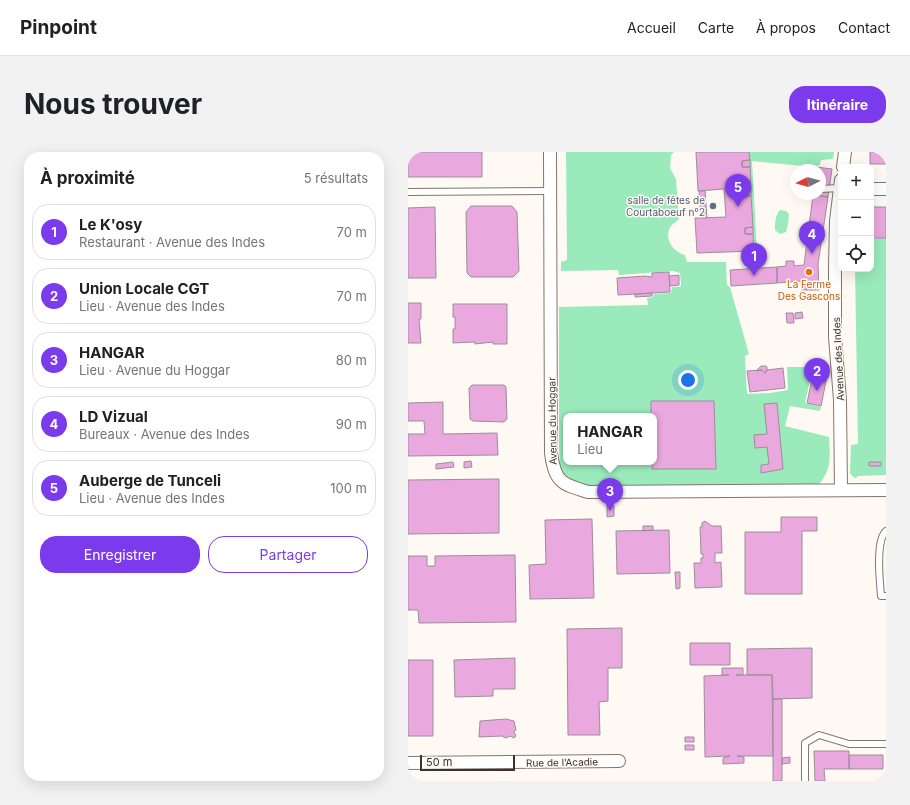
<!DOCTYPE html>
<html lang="fr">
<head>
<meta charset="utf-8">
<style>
	:root { --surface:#fff; --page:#f2f2f2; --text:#202124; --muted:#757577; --line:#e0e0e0; --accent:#7c3aed }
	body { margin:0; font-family:Inter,sans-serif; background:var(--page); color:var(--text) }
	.controls { position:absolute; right:12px; top:12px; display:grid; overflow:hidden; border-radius:8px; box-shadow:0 4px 16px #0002 }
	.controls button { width:36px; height:36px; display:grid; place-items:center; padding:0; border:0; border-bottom:1px solid var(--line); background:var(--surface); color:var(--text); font:20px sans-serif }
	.compass { position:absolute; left:382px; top:12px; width:36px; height:36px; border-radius:50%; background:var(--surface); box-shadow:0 4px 16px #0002; rotate:264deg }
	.scale { position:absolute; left:12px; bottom:10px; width:95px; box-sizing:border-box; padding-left:4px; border:2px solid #3a3430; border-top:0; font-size:11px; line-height:14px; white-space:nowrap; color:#3a3430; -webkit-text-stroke:3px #fff9f4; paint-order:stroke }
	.you { position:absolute; left:280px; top:228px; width:14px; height:14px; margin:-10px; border:3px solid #fff; border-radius:50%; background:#1a73e8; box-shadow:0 0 0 6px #1a73e833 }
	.badge { display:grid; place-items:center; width:26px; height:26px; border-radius:50%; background:var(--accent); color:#fff; font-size:13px; font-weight:700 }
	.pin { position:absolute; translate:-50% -33px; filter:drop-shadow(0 1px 2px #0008) }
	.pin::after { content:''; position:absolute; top:21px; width:14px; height:12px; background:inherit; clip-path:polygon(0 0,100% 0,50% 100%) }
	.popup { position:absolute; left:155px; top:261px; width:94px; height:52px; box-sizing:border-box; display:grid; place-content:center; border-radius:8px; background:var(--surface); filter:drop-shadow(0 1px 3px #0005); font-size:13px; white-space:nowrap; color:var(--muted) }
	.popup b { font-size:15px; color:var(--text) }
	.popup::after { content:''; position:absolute; left:50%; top:100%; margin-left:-8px; border:8px solid transparent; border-top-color:var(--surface) }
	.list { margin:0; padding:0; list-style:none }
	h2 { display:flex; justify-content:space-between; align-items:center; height:52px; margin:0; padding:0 16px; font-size:17px }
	h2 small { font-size:13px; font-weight:400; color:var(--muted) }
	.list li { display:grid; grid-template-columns:26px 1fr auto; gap:12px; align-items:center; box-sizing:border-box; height:56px; margin:0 8px 8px; padding:0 8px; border:1px solid var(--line); border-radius:16px }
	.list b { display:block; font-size:15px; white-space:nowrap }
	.list p { margin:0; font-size:13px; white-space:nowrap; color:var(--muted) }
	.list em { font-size:13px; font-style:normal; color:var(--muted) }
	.actions { display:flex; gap:8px; padding:12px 16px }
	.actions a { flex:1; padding:9px 0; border:1px solid var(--accent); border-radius:16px; text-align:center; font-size:14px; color:var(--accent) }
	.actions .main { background:var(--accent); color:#fff }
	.icon { flex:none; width:22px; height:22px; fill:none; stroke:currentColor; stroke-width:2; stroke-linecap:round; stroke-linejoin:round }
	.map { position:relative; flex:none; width:478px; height:629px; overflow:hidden; border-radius:16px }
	header { display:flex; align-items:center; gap:24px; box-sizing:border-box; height:56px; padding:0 20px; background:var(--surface); border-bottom:1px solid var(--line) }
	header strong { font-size:19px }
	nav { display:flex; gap:22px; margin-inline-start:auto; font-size:14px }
	.intro { display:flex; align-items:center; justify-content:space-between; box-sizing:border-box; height:96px; padding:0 24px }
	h1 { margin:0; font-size:28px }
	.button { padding:10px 18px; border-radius:16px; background:var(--accent); color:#fff; font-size:14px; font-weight:700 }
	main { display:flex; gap:24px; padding:0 24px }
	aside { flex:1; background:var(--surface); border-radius:16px; box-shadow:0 4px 16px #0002 }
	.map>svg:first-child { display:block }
	.green { fill:#9aeabc; fill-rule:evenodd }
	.building { fill:#e9a8de; stroke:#9c8e99 }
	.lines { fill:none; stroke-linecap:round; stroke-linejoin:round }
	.lane-casing { stroke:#83766c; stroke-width:8 }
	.street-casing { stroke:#83766c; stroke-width:14 }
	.lane { stroke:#fff; stroke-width:6 }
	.street { stroke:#fff; stroke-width:12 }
	.service-dot { fill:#5c6f8a; stroke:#fff9f4; stroke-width:1.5 }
	.food-dot { fill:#e8710a; stroke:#fff9f4; stroke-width:1.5 }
	.labels { text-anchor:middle; stroke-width:3; stroke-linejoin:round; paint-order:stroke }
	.service-label { font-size:10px; fill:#4e5e75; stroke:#fff9f4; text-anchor:end }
	.food-label { font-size:10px; fill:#c56008; stroke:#fff9f4 }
	.street-label { font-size:10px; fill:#3a3430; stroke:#fff9f4 }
</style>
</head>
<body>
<header>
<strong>Pinpoint</strong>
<nav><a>Accueil</a><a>Carte</a><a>À propos</a><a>Contact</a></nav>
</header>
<div class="intro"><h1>Nous trouver</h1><a class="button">Itinéraire</a></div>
<main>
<aside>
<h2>À proximité<small>5 résultats</small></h2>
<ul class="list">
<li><span class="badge">1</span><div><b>Le K'osy</b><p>Restaurant · Avenue des Indes</p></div><em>70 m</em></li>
<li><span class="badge">2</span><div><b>Union Locale CGT</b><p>Lieu · Avenue des Indes</p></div><em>70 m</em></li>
<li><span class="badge">3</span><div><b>HANGAR</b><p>Lieu · Avenue du Hoggar</p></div><em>80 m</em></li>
<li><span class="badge">4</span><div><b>LD Vizual</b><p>Bureaux · Avenue des Indes</p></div><em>90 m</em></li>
<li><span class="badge">5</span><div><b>Auberge de Tunceli</b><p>Lieu · Avenue des Indes</p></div><em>100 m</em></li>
</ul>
<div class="actions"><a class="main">Enregistrer</a><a>Partager</a></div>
</aside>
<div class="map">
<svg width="478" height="629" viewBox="0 0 478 629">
	<rect width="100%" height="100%" fill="#fff9f4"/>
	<path class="green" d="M158,0H266L263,3L262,16L268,27L271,67C269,69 265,72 263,74C255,86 265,100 277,103L279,110H318L319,133L322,135L341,202L337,204L339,242L362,241L380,238L379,215H402L398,226L402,228L397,251L413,255L412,259L382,254L377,274L421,285C422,302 424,318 411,332L185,336L158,328L152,312L151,296V155L240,153L239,146L245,145L246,142L263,141L264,135H272L273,133L272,121L265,119L211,123L210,118L153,119V110L159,108ZM158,264H246V310H158Z
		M341,0H426L425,7L413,8L412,13L405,15L344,9L349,100L346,99Z
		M372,58L378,59L381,62L380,72L378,80L372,82L367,78C367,71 367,64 372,58Z
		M478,86V323L450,324L448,326L445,325L442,321L443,293L450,292L447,117H463V87Z"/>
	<path class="building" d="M0,0H74V25H0Z
		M288,0H341L342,8L334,9V15H342L343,37L335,38V44H343L345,75L337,76V82H345L346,99L289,101L287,66L318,65L316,37L290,39Z
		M462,0H478V12H462Z
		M342,8V15H334V9Z
		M408,15L424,17L420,45L405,43V42H412V18H408Z
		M343,37V44H335V38Z
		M291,39H297L299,66H293Z
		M405,43L420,45L410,112L411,138H394L393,129L369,131V115L378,114V109H386V114L396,113Z
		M63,54H104L109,60L111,119L105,125H63L59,121L58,60Z
		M27,55L28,126H0V56Z
		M463,55H478V86H463Z
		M345,75V82H337V76Z
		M369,115V131L323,134L322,118Z
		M261,120L262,140L210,143L209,126L237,124L244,125V121Z
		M271,123V133L262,134L261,124Z
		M244,141V144L227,145V142Z
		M0,151H13V167H11L13,191H0Z
		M45,152H99V192H85V190L67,192V190L45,191V177H47V165H45Z
		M394,160L395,166L387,167V161Z
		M378,161H385L386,171H379Z
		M353,214H358L359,215V218L357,221L354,218L348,219Z
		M402,215L420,219L413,254L399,251L404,227L399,226Z
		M375,216L377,236L342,240L339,219L354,218L357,221L359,218Z
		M64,233H96L98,235L99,267L96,270L65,269L62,267L61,236Z
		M243,249H306L308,317H244V310H246V264H243Z
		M35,250V282L89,281L90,303L0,304V282H17L16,269H0V251Z
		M369,251L375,317L353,321V313L361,312L359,295L347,296L346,283L359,282L356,252Z
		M63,309L64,315L56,316V310Z
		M45,310L46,315L28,317V312Z
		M461,310H473V314H461Z
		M91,327V381L0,382V328Z
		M199,354H206V364L199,365Z
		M373,365H409V379H394V442H337V380H373Z
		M184,367L186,446L122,447L121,413L138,412L137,368Z
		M297,369L304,374H313L314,401H307V411L313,410L314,435L287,436L286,411H293V406H295V402H293L292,375H294V371Z
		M235,374H245V378L235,379Z
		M261,378L262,421L209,422L208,379Z
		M107,403L108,470L11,471L10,458H0V404H19V414H27V404Z
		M267,420H272V436L268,437Z
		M214,476V516H200V549L191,550L192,583H160L159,477Z
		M282,491H322V513H282Z
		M404,496V546L365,547L364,523H339V497Z
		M107,506V537H85V544L47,545L46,508Z
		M0,508H25V584H0Z
		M314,516H335V523H328H364L365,604H329L336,605V611L315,612V606L322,604L297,605L296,524L321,523H314Z
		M365,547H374V629H365Z
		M98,567L106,569L108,578L106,579V580L108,584L106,586L102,584L98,586L94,584L71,585L72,569Z
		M277,585H286V590H277Z
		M277,593H286V598H277Z
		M406,599H441V617H416L417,629H407Z
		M441,603H475V617H441Z
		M382,605V611L374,612V606Z"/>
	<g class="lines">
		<defs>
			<path id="lane" d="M412,37L432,36
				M0,40L142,39
				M478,379C467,389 472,430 473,444H478
				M397,629V591L411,583L441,592H478"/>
			<path id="street" d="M142,0L143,301C147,330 153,332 180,340L478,338
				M435,15L437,0
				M463,37H478
				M433,338L432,248L427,185V115L428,69L433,28
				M0,611L211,609"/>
		</defs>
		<use href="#lane" class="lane-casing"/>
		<use href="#street" class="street-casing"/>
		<use href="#lane" class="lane"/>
		<use href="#street" class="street"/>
	</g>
	<circle class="service-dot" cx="305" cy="54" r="4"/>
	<circle class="food-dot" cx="401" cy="120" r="4"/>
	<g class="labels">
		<g class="service-label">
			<text x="297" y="52">salle de fêtes de<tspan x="297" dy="12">Courtaboeuf n°2</tspan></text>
		</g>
		<g class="food-label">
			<text x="401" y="136">La Ferme<tspan x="401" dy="12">Des Gascons</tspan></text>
		</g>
		<g class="street-label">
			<text transform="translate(430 207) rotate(-93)" y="4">Avenue des Indes</text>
			<text transform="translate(144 269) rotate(-91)" y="4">Avenue du Hoggar</text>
			<text transform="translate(154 610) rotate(-1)" y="4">Rue de l’Acadie</text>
		</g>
	</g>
</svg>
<div class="controls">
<button>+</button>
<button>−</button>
<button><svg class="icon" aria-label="locate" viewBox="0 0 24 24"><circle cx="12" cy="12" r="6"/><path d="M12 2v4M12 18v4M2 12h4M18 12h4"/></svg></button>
</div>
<svg class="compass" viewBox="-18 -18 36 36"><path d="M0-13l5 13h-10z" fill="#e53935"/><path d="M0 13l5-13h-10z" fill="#757577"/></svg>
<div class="scale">50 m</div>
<div class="you"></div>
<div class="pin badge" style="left:346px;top:124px">1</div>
<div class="pin badge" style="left:409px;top:239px">2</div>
<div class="pin badge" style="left:202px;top:359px">3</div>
<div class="popup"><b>HANGAR</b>Lieu</div>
<div class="pin badge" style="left:404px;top:102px">4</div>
<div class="pin badge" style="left:330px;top:55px">5</div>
</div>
</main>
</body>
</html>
